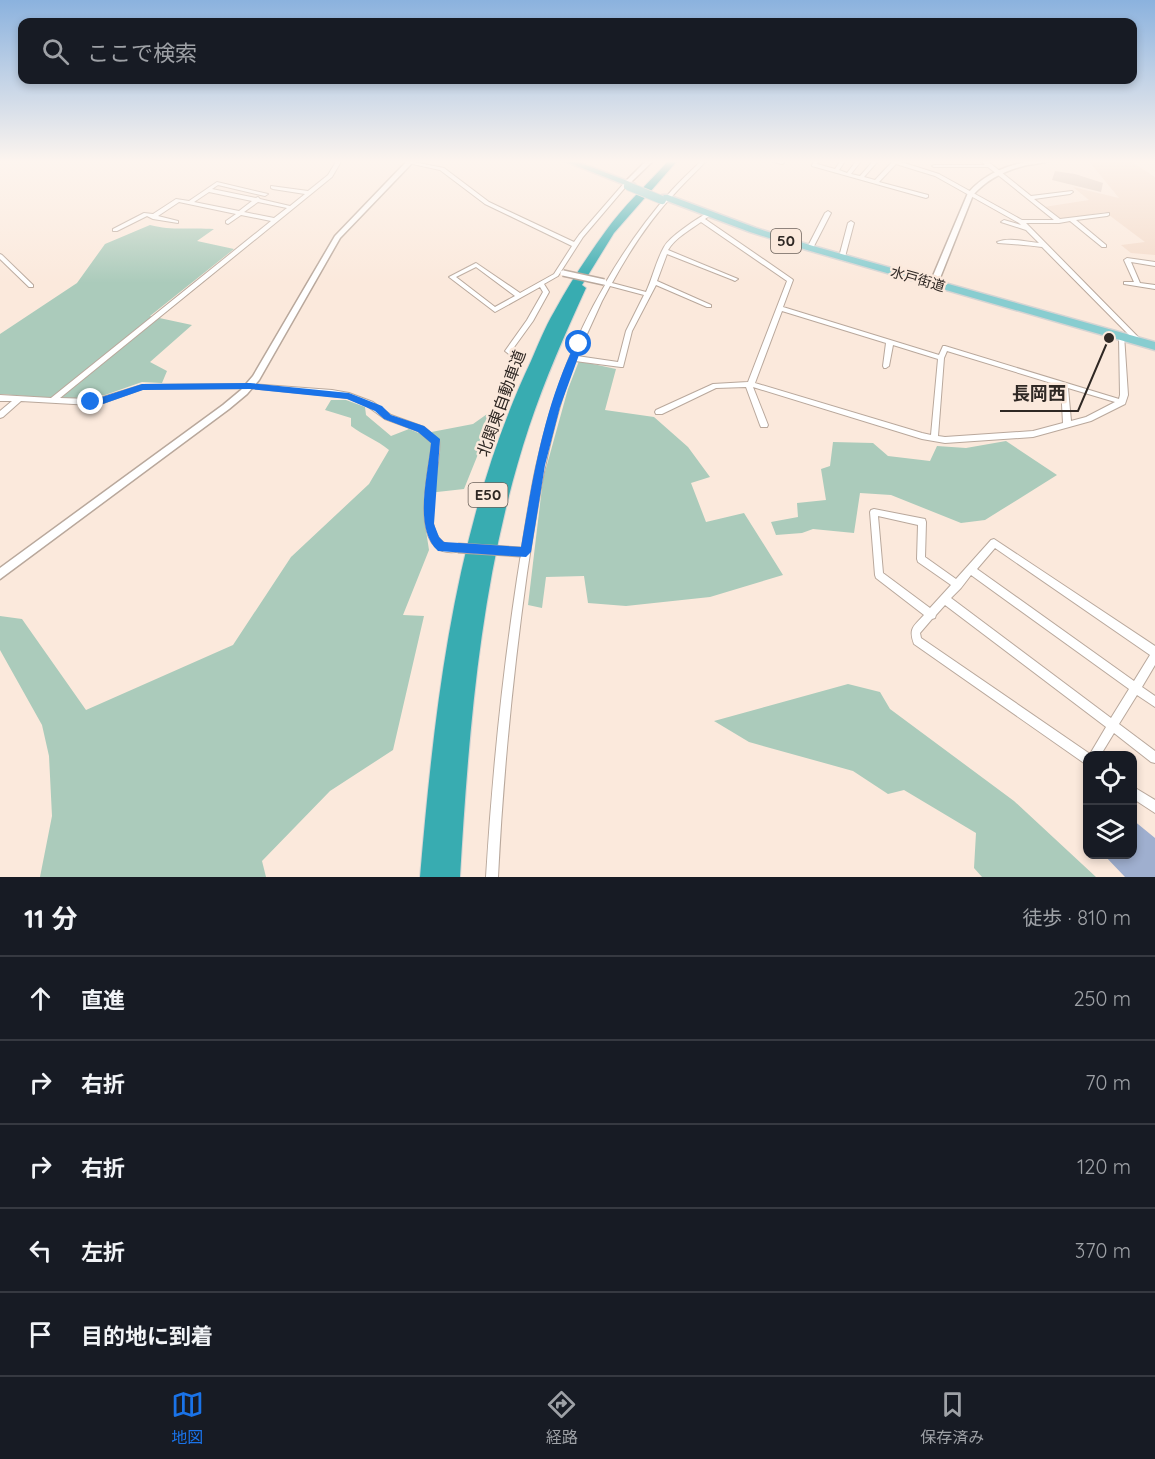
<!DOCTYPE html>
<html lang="ja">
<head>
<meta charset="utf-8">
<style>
	:root { --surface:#171b24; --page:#20242c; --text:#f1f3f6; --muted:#9ea1a6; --line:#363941; --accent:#1a73e8 }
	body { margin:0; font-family:Quicksand,"Noto Sans JP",sans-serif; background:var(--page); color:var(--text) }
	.controls { position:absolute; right:18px; bottom:18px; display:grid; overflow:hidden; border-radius:12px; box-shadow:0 3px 9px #0003 }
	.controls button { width:54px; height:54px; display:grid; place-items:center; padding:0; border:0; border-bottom:2px solid var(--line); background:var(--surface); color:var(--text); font:30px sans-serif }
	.stop { position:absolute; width:18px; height:18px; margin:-14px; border:4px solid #1a73e8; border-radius:50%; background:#fff }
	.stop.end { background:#1a73e8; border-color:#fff; box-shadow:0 2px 6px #0008 }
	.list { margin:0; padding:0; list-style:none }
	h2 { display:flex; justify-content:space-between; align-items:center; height:78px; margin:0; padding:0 24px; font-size:26px }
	h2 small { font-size:20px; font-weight:400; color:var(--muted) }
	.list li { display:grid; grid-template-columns:39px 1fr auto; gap:18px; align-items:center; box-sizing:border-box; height:84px; padding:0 24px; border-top:2px solid var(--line) }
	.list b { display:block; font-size:22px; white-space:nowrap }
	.list em { font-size:20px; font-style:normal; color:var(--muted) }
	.icon { flex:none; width:33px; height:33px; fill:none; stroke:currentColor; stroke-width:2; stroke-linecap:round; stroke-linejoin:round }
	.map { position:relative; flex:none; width:1155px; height:877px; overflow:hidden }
	.search { position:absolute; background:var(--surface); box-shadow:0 3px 9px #0003; left:18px; right:18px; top:18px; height:66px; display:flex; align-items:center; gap:15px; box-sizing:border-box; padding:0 21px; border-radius:12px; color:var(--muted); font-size:22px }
	.sheet { height:498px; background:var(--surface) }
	nav { display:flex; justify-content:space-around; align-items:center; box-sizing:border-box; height:84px; border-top:2px solid var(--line); background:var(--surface); font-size:16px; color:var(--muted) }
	nav a { display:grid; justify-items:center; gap:3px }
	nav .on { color:var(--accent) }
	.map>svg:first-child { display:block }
	.built { fill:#f4dbca }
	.green { fill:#abcbbb }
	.water { fill:#9fafcf }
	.building { fill:#d7c5b9 }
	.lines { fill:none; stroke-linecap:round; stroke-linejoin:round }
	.minor-casing { stroke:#b9a89c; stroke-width:2 }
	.tertiary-casing { stroke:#b9a89c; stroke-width:3 }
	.primary-casing { stroke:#d5d4d3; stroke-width:3 }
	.motorway-casing { stroke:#d5d4d3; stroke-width:2 }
	.minor { fill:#fff; fill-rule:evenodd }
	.tertiary { fill:#fff; fill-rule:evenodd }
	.primary { fill:#88cdd0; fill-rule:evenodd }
	.motorway { fill:#38acb1; fill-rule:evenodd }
	.minor-bridge-far1-casing { stroke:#b9a89c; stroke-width:8; stroke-linecap:butt }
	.minor-bridge-casing { stroke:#b9a89c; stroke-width:11; stroke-linecap:butt }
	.primary-bridge-casing { stroke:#d5d4d3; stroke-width:10; stroke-linecap:butt }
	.minor-bridge-far1 { stroke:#fff; stroke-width:5 }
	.minor-bridge { stroke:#fff; stroke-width:8 }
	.primary-bridge { stroke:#88cdd0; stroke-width:8 }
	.route { fill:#1a73e8 }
	.labels { text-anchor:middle; stroke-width:5; stroke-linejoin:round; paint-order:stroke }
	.far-street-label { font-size:14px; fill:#2f2824; stroke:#fbe9dc }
	.shield { fill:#fbe9dc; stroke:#6c625b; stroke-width:1.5 }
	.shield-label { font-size:15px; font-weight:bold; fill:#2f2824 }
	.street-label { font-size:16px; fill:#2f2824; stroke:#fbe9dc }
	.leader { fill:none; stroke:#2f2824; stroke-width:2 }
	.callout-dot { fill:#2f2824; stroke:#fbe9dc; stroke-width:2 }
	.callout-label { font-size:18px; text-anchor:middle; font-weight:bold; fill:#2f2824; stroke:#fbe9dc; stroke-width:5; stroke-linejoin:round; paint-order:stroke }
</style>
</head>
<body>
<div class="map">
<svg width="1155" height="877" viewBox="0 0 1155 877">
	<rect width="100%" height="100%" fill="#fbe9dc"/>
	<path class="built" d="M1088,160H1129L1155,177V255L1131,253L1121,245L1145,242L1105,212L1060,220L1044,207L1089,200L1073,187L1119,198Z"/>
	<path class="green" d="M150,225C173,231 190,227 214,229L197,241L234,249L150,316L192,325L150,362L167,371L162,383L142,382L105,395L64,399L0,394V334L77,283L105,244Z
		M579,361L616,369L605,410L654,417L688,447L710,477L691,483L706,522L744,513L783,575L710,597L626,606L588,603L584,576L546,577L542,608L528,605L543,479L568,389Z
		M331,400H346L365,407L366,415L391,436L409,429L421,434L473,424L497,407L464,489L428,493L425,524L429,550L403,615L424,616L393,750L330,791L262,861L266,877H40L52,816L49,756L42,725L0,650V616L22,619L86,710L233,645L291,557L369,484L389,450C377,440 363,435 351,426V418L325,410Z
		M1006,441L1057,475L985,520L961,523L891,495L860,493L854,533L813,529L802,533L776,535L771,522L798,517L797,503L826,500L821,469L830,466L833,442L873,443L888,456L930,461L937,446L966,448Z
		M848,684L880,692L890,709L1014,801L1096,877H982L974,868L976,833L904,790L888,794L853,771L749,742L714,721Z"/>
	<path class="water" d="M1133,820L1155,838V877H1125L1104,855L1132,854Z"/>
	<path class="building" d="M1055,171L1075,174L1103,183L1101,192L1052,180Z"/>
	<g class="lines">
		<defs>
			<path id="minor" d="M337,160H342L332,177L60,398L91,399L103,397L142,385L250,384L332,390L349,393L373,402L391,415L424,427L439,440C443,464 419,524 443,542C448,546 455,544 461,545L462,548L461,551C405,564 429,470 432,443L418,431L385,419L367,406L348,398L332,396L250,388L142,389L103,403L91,405L21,401L3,417L0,418V411L12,401H0V395L51,398L271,221L241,215L228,224L226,223V221L236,214L179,202L158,216L178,221V223L153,219L147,216L117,231H113V229L144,213L153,214L176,199L189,201L217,182L268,194L265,196L218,185L212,189L256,198L258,197L260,199L290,206L305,194L273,189L271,188V186L308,191L328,175ZM209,192L252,201L239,211L194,202ZM258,202L287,208L274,218L244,212Z
				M702,160H707C697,171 687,180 677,191C651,218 630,250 612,283L646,292C653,277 656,261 664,247C670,236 698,218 709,212L712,214L705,219L792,279L793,280L783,307L939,355L943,346H945L1119,399L1120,395L1119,337L1120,335H1124L1128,395L1125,404L1091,421L1033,437L945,443L922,439L753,387L768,425L767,427H761L760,425L746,387L716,388L662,414H656L655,412L656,410L713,384L748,382L787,281L701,222C690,230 675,238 668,250L738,279L735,281L733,280L667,254L657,281L711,305V307H707L656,285L632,331L623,367H621L575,361C549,429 538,501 527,573C513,674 503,775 498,877H486C492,777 502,678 517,579C523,542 528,504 536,467C550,403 572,341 605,285L602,283L603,282H606C625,249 647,218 672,190C681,180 692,170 702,160ZM610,286L644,295L626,331L618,362L577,356L602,301ZM782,311L886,343L883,366L884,368H886L889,366L893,345L938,359L931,435L922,433L755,383ZM947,351L1061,386L1063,423L1033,431L945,437L938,436L944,358ZM1068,388L1115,402L1086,417L1071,421Z
				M768,160H778L784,163L782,164Z
				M815,160H820L817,164L835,169L841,160H846L839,170L847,173L857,160H862L851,174L860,176L874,160H879L864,177L875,180L892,162L887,160H895L939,174L1022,220H1054L988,167H934L932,166L934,165H985L980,160H986L1031,196L1072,191L1073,192L1070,194L1034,199L1060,219L1109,213V215L1107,216L1076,220L1106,245V247H1102L1070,221L1059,223H1026L1143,342L1140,344H1138L1042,247C1027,245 1013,244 998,243L997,242C1010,237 1025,242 1039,243L1026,230L1001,222L1004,220L1021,225L1019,223L935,176L896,164L879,182L928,195V197L926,198L812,166V165Z
				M408,161L444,168L489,202L574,242L579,235L625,182L629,183L583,237L558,276L544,284L549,292L533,321L512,350L519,356L518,358H514L505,351L527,320L543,292L540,287L495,312L449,277L476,263L520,293L554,274L572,246L485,204L440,170L408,163ZM476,267L515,296L495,307L456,277Z
				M828,211L831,213L813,248L812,249H808L807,248L825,213Z
				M851,221L854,223L845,257L844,258H840L839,257L848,223Z
				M0,254L2,255L33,285V287H29L0,259Z
				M1127,258L1155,262V266L1131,262L1140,283L1155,285V289L1124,284V282H1134L1124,260Z
				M874,509L925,519L926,522L925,557L956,579L991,540L994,539L1155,646V665L1142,687L1155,696V707L1137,695L1119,724L1155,751V763L1151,762L1114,733L1100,756H1088V764L1084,763L914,644C908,628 914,626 924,615L876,578L875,575L870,512L871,510ZM878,516L918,525L917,559L918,562L951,585L930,608L883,573ZM995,548L1150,655L1134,681L977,569ZM971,575L1129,689L1111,718L951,598L961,588ZM945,605L1106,727L1090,754L921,638L920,633L932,619L935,618L936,615Z
				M1132,786L1155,800V813L1132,798Z"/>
			<path id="tertiary" d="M408,160H415L340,238L259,380L247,394L229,409L0,579V568L223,405L241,390L253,376L335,236Z
				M647,160H654L629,184H625V182Z
				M1035,160H1051C1043,163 1035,164 1027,165C1006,170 988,178 973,195L938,283L937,285H931L930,283L968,193C986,172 1009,165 1035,160Z"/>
			<path id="primary" d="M562,160H573L635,184L628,186Z
				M662,195H668L756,228L813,246L1155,342V350L807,250L750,232L662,199Z"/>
			<path id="motorway" d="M669,160H678L614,233L582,285L586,288C565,334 545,379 529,427C481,572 469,726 460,877H420C435,702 455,522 531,361C538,345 545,327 554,312C569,284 587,257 605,232C623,206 648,184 669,160Z"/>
		</defs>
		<use href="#minor" class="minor-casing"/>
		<use href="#tertiary" class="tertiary-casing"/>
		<use href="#primary" class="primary-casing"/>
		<use href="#motorway" class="motorway-casing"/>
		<use href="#minor" class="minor"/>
		<use href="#tertiary" class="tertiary"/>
		<use href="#primary" class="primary"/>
		<use href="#motorway" class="motorway"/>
		<defs>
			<path id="minor-bridge-far1" d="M563,273L604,282"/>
			<path id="minor-bridge" d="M458,548L521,552"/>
			<path id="primary-bridge" d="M628,186L662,200"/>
		</defs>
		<use href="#minor-bridge-far1" class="minor-bridge-far1-casing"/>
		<use href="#minor-bridge" class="minor-bridge-casing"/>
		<use href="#primary-bridge" class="primary-bridge-casing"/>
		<use href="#minor-bridge-far1" class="minor-bridge-far1"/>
		<use href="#minor-bridge" class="minor-bridge"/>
		<use href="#primary-bridge" class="primary-bridge"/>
	</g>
	<linearGradient id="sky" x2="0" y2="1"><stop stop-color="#8bb2de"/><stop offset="0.57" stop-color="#fdf5ef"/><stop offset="1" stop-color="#fdf5ef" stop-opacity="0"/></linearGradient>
	<rect width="1155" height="283" fill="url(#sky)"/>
	<path class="route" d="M576,342L583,344L560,407L545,465L531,552L526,557L438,551C413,528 428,475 431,443L418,432L384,419L375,411L347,399L250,389L143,390L103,404L91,405L86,402L88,399L102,397L142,384L250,383L349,393L382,406L391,415L424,426L440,439L434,524L439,537L444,542L521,547C533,477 544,406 576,342Z"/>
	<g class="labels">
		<g class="far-street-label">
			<text transform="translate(918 279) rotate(16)" y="5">水戸街道</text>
		</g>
		<g class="shield">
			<rect x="771" y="229" width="30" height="24" rx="4.5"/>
			<rect x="468.5" y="483" width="39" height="24" rx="4.5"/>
		</g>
		<g class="shield-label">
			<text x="786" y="246">50</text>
			<text x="488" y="500">E50</text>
		</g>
		<g class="street-label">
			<text transform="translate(501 403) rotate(-70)" y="6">北関東自動車道</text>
		</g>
	</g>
	<path class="leader" d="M1109 338L1078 411H1000"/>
	<circle class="callout-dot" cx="1109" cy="338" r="6"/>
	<g class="callout-label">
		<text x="1039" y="400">長岡西</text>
	</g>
</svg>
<div class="controls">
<button><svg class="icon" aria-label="locate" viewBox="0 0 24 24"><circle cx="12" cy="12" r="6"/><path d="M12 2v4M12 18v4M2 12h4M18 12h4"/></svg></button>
<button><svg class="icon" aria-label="layers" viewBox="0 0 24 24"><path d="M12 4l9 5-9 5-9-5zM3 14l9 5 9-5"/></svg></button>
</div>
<div class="stop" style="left:579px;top:344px"></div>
<div class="stop end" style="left:91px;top:402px"></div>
<div class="search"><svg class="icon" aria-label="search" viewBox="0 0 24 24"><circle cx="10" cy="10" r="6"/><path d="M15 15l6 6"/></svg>ここで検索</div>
</div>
<section class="sheet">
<h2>11 分<small>徒歩 · 810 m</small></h2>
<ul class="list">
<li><svg class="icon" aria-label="ahead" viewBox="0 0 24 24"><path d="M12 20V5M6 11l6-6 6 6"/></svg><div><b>直進</b></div><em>250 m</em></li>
<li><svg class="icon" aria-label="right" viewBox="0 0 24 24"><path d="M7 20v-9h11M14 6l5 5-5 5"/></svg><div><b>右折</b></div><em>70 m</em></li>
<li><svg class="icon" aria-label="right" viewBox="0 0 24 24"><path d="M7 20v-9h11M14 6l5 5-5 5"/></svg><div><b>右折</b></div><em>120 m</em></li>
<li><svg class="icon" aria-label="left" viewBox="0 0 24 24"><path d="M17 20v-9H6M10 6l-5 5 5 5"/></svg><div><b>左折</b></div><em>370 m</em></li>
<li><svg class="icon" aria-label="arrive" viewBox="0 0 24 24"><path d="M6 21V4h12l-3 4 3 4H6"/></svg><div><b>目的地に到着</b></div></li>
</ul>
</section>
<nav>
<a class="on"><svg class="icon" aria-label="map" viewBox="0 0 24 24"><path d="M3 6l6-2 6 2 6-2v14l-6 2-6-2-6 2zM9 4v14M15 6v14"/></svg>地図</a>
<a><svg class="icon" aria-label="directions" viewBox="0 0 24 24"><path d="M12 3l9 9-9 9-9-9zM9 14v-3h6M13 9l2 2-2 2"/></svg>経路</a>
<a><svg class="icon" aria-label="saved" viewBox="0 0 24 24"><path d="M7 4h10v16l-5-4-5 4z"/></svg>保存済み</a>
</nav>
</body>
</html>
